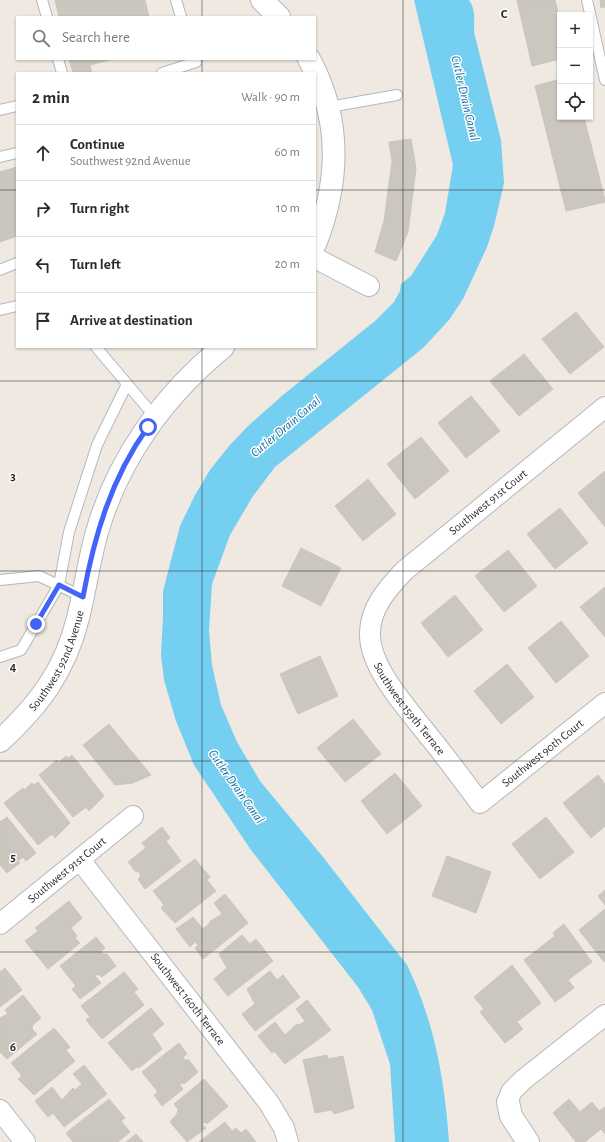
<!DOCTYPE html>
<html lang="en">
<head>
<meta charset="utf-8">
<style>
	:root { --surface:#fff; --page:#f2f2f3; --text:#2b2b33; --muted:#7c7c81; --line:#e1e1e2 }
	body { margin:0; font-family:"Alegreya Sans",sans-serif; background:var(--page); color:var(--text) }
	.controls { position:absolute; right:12px; top:12px; display:grid; overflow:hidden; border-radius:0px; box-shadow:0 1px 3px #0004 }
	.controls button { width:36px; height:36px; display:grid; place-items:center; padding:0; border:0; border-bottom:1px solid var(--line); background:var(--surface); color:var(--text); font:20px sans-serif }
	.stop { position:absolute; width:12px; height:12px; margin:-9px; border:3px solid #4264fb; border-radius:50%; background:#fff }
	.stop.end { background:#4264fb; border-color:#fff; box-shadow:0 1px 4px #0008 }
	.list { margin:0; padding:0; list-style:none }
	h2 { display:flex; justify-content:space-between; align-items:center; height:52px; margin:0; padding:0 16px; font-size:17px }
	h2 small { font-size:13px; font-weight:400; color:var(--muted) }
	.list li { display:grid; grid-template-columns:26px 1fr auto; gap:12px; align-items:center; box-sizing:border-box; height:56px; padding:0 16px; border-top:1px solid var(--line) }
	.list b { display:block; font-size:15px; white-space:nowrap }
	.list p { margin:0; font-size:13px; white-space:nowrap; color:var(--muted) }
	.list em { font-size:13px; font-style:normal; color:var(--muted) }
	.icon { flex:none; width:22px; height:22px; fill:none; stroke:currentColor; stroke-width:2; stroke-linecap:round; stroke-linejoin:round }
	.map { position:relative; flex:none; width:605px; height:1142px; overflow:hidden }
	.search { position:absolute; background:var(--surface); box-shadow:0 1px 3px #0004; left:16px; top:16px; width:300px; height:44px; display:flex; align-items:center; gap:10px; box-sizing:border-box; padding:0 14px; border-radius:0px; color:var(--muted); font-size:15px }
	.panel { position:absolute; background:var(--surface); box-shadow:0 1px 3px #0004; left:16px; top:72px; width:300px; height:276px; border-radius:0px }
	.map>svg:first-child { display:block }
	.water { fill:#75cff0 }
	.building { fill:#cbc7bf; stroke:#cbc5ba }
	.lines { fill:none; stroke-linecap:round; stroke-linejoin:round }
	.lane-casing { stroke:#b4b7c1; stroke-width:12 }
	.street-casing { stroke:#b4b7c1; stroke-width:22 }
	.secondary-casing { stroke:#b4b7c1; stroke-width:24 }
	.lane { stroke:#fff; stroke-width:10 }
	.street { stroke:#fff; stroke-width:20 }
	.secondary { stroke:#fff; stroke-width:22 }
	.route { stroke:#4264fb; stroke-width:5 }
	.grid { fill:none; stroke:#2e2e2e; stroke-width:1; stroke-opacity:0.55 }
	.labels { text-anchor:middle; stroke-width:3; stroke-linejoin:round; paint-order:stroke }
	.street-label { font-size:12px; fill:#2e2e2e; stroke:#fff }
	.water-label { font-size:13px; font-style:italic; fill:#0d6fa3; stroke:#fff }
	.grid-label { font-size:13px; text-anchor:middle; font-weight:bold; fill:#2e2e2e; stroke:#fff; stroke-width:3; stroke-linejoin:round; paint-order:stroke }
</style>
</head>
<body>
<div class="map">
<svg width="605" height="1142" viewBox="0 0 605 1142">
	<rect width="100%" height="100%" fill="#efe9e1"/>
	<path class="water" d="M414,0H469C476,10 474,21 474,32L501,140L504,183L494,226L487,247L463,299L449,320L423,348L275,467L253,496L230,535L212,584L209,631L212,665L221,705L237,742L260,781L323,857L407,965C434,1020 445,1081 449,1142H395L390,1064L372,1010L358,987L251,850L194,765L176,721L164,680L161,655L163,616V591L180,526L195,495L210,470L229,446L248,426L283,395L375,321L394,302L400,291L401,284L411,276L437,235L445,213L453,165Z"/>
	<path class="building" d="M55,0H145L149,17H59Z
		M517,0H555L560,20V59L532,66Z
		M600,0H605V7L601,8Z
		M69,59H113L90,65L92,73H73Z
		M560,79V117H584L605,200V202L566,211L535,86Z
		M411,139L416,168L408,232L396,261L375,252L384,221L392,161L389,142Z
		M17,167V236L0,242V172Z
		M576,312L604,347L570,374L542,339Z
		M524,354L553,389L519,416L490,381Z
		M471,396L500,431L466,458L438,423Z
		M421,437L449,471L415,499L387,464Z
		M605,471V527L578,493Z
		M368,479L396,514L363,541L335,506Z
		M560,508L588,543L555,569L527,534Z
		M301,548L341,568L321,606L282,586Z
		M508,550L537,586L504,612L475,576Z
		M605,587V637L580,607Z
		M455,595L483,630L448,657L421,623Z
		M561,621L589,656L556,683L528,648Z
		M320,656L338,696L298,714L280,674Z
		M507,664L534,697L501,724L474,691Z
		M353,719L381,754L345,782L317,748Z
		M109,724L151,775L133,783L115,785L83,745Z
		M72,755L104,796L89,811L86,807L73,817L39,775L57,760L60,764V761L66,756L68,758Z
		M395,773L422,806L387,834L361,801Z
		M598,775L605,784V826L591,838L563,803Z
		M38,782L70,823L55,838L52,834L38,845L4,803L23,788L26,791V788L32,783L34,785Z
		M7,817L36,853L26,861L23,857L18,861L20,863L7,873L0,865V822Z
		M546,817L574,852L540,879L512,844Z
		M162,827L170,838L166,841L181,861L145,889L138,879L141,876L138,871L136,872L128,862L146,848L142,843Z
		M447,856L491,872L476,913L432,896Z
		M195,859L210,877L207,880L216,891L175,923L161,908L164,905L153,891Z
		M605,890V905L598,896Z
		M225,894L248,923L203,959L195,948L198,945L195,942L190,947L176,929L193,917L203,929L210,923L209,922L222,914L214,903Z
		M69,901L82,918L71,928L77,936L75,938L80,943L48,969L25,941L38,931L35,928Z
		M605,909V961L604,962L579,930Z
		M564,924L592,962L568,980L574,988L555,1002L524,960L555,936L553,933Z
		M242,935L250,944L256,939L273,961L228,996L214,979L227,968L219,954Z
		M96,937L105,948L101,951L104,955L106,953L116,966L102,977L98,974L95,976L101,983L80,999L72,989L76,986L60,966Z
		M512,965L541,1003L517,1022L523,1029L505,1043L480,1012L484,1009L474,997Z
		M5,968L22,990L0,1007V972Z
		M270,971L277,980L283,975L300,997L255,1031L242,1014L255,1004L247,989Z
		M124,972L138,989L134,992L144,1005L102,1039L86,1020L90,1017L81,1006Z
		M23,995L41,1018L33,1025L32,1029L37,1034L7,1059L0,1052V1018L8,1014L5,1010Z
		M307,1000L331,1030L285,1064L274,1051L272,1053L258,1036L275,1022L285,1035L297,1024L299,1025L305,1021L296,1009Z
		M151,1008L164,1024L152,1034L162,1049L139,1068L137,1067L132,1071L108,1043Z
		M54,1028L70,1047L66,1050L75,1061L34,1095L18,1079L22,1076L11,1063Z
		M179,1043L187,1054L183,1057L186,1061L188,1059L198,1072L184,1084L182,1083L180,1085L183,1089L162,1106L154,1095L158,1092L142,1072Z
		M327,1055L328,1059L343,1056L354,1108L334,1114L332,1110L315,1113L303,1060Z
		M84,1065L107,1094L64,1127L53,1113L48,1117L35,1101L52,1087L62,1100L73,1088L75,1090L82,1084L73,1074Z
		M204,1079L228,1106L207,1124L205,1122L202,1124L206,1128L187,1142L170,1122L177,1114L178,1109L174,1104Z
		M109,1099L125,1118L121,1121L130,1132L118,1142H73L66,1133Z
		M569,1099L580,1112L592,1102L599,1111L605,1107V1134L601,1129L585,1142H576L553,1113Z
		M225,1122L232,1131L236,1128L241,1133L246,1129L256,1142H199Z
		M136,1134L143,1142H126Z"/>
	<g class="lines">
		<defs>
			<path id="lane" d="M42,0L47,17
				M176,0L181,17
				M587,0L605,80
				M58,59L62,73
				M162,73L196,62L195,59
				M329,107L397,95
				M0,110L17,106
				M0,157L17,153
				M0,270L17,263
				M0,310L17,306
				M96,347L155,417
				M0,580L39,576L83,597
				M0,657L21,650L59,585L69,532L97,445L127,384"/>
			<g id="street">
				<path d="M315,258L369,286"/>
				<path id="s1" d="M605,407L404,571C388,588 370,608 370,633C369,668 408,709 428,735C446,757 463,780 480,803L605,703"/>
				<path id="s2" d="M80,860L269,1103L284,1128L288,1142"/>
				<path id="s3" d="M0,924L133,816"/>
				<path d="M508,1102L511,1092L523,1080L605,1015"/>
				<path d="M0,1110L25,1142"/>
			</g>
			<g id="secondary">
				<path d="M262,0L279,17"/>
				<path d="M309,59C342,120 340,181 315,244"/>
				<path id="s4" d="M0,741C39,705 65,671 78,618C85,590 89,560 97,532C118,459 164,395 223,347"/>
				<path d="M508,1102L511,1116L528,1142"/>
			</g>
		</defs>
		<use href="#lane" class="lane-casing"/>
		<use href="#street" class="street-casing"/>
		<use href="#secondary" class="secondary-casing"/>
		<use href="#lane" class="lane"/>
		<use href="#street" class="street"/>
		<use href="#secondary" class="secondary"/>
	</g>
	<g class="lines">
		<path class="route" d="M36,624L59,585L83,597C94,537 111,478 148,427"/>
	</g>
	<path class="grid" d="M202,0V17M403,0V1142M202,59V73M0,190H17M315,190H605M202,347V1142M0,381H605M0,571H605M0,761H605M0,952H605"/>
	<g class="labels">
		<g class="street-label">
			<text transform="translate(488 502) rotate(-39)" y="4">Southwest 91st Court</text>
			<text dy="4" stroke="none"><textPath href="#s4" startOffset="100">Southwest 92nd Avenue</textPath></text>
			<text dy="4" stroke="none"><textPath href="#s1" startOffset="419">Southwest 159th Terrace</textPath></text>
			<text dy="4" stroke="none"><textPath href="#s1" startOffset="617">Southwest 90th Court</textPath></text>
			<text dy="4" stroke="none"><textPath href="#s3" startOffset="86">Southwest 91st Court</textPath></text>
			<text dy="4" stroke="none"><textPath href="#s2" startOffset="176">Southwest 160th Terrace</textPath></text>
		</g>
		<g class="water-label">
			<text transform="translate(466 98) rotate(77)" y="5">Cutler Drain Canal</text>
			<text transform="translate(285 426) rotate(-40)" y="5">Cutler Drain Canal</text>
			<text transform="translate(237 786) rotate(55)" y="5">Cutler Drain Canal</text>
		</g>
	</g>
	<g class="grid-label">
		<text x="504" y="18">C</text>
		<text x="13" y="480">3</text>
		<text x="13" y="671">4</text>
		<text x="13" y="861">5</text>
		<text x="13" y="1051">6</text>
	</g>
</svg>
<div class="controls">
<button>+</button>
<button>−</button>
<button><svg class="icon" aria-label="locate" viewBox="0 0 24 24"><circle cx="12" cy="12" r="6"/><path d="M12 2v4M12 18v4M2 12h4M18 12h4"/></svg></button>
</div>
<div class="stop" style="left:148px;top:427px"></div>
<div class="stop end" style="left:36px;top:624px"></div>
<div class="search"><svg class="icon" aria-label="search" viewBox="0 0 24 24"><circle cx="10" cy="10" r="6"/><path d="M15 15l6 6"/></svg>Search here</div>
<section class="panel">
<h2>2 min<small>Walk · 90 m</small></h2>
<ul class="list">
<li><svg class="icon" aria-label="ahead" viewBox="0 0 24 24"><path d="M12 20V5M6 11l6-6 6 6"/></svg><div><b>Continue</b><p>Southwest 92nd Avenue</p></div><em>60 m</em></li>
<li><svg class="icon" aria-label="right" viewBox="0 0 24 24"><path d="M7 20v-9h11M14 6l5 5-5 5"/></svg><div><b>Turn right</b></div><em>10 m</em></li>
<li><svg class="icon" aria-label="left" viewBox="0 0 24 24"><path d="M17 20v-9H6M10 6l-5 5 5 5"/></svg><div><b>Turn left</b></div><em>20 m</em></li>
<li><svg class="icon" aria-label="arrive" viewBox="0 0 24 24"><path d="M6 21V4h12l-3 4 3 4H6"/></svg><div><b>Arrive at destination</b></div></li>
</ul>
</section>
</div>
</body>
</html>
